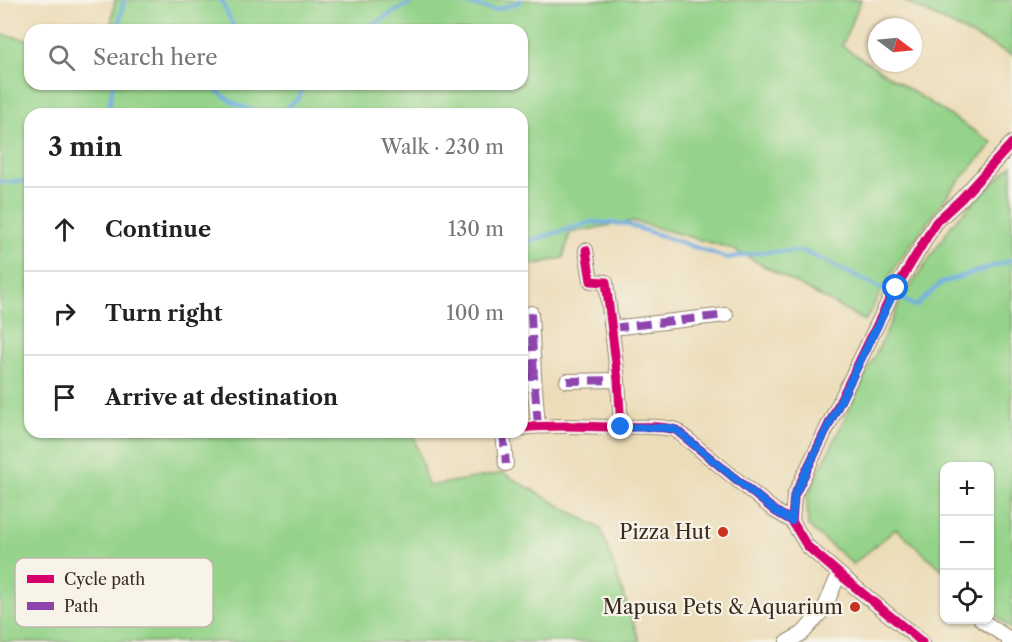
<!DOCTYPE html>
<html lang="en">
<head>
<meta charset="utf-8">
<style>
	:root { --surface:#fff; --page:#f2f2f2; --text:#222; --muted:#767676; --line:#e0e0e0 }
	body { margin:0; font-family:"Libre Caslon Text",serif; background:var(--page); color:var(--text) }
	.controls { position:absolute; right:18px; bottom:18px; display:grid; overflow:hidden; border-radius:12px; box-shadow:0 2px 4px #0004 }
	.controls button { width:54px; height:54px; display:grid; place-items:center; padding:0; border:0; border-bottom:2px solid var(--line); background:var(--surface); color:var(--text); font:30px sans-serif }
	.compass { position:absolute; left:868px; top:18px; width:54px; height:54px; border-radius:50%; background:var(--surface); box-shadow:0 2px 4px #0004; rotate:106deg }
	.stop { position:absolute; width:18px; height:18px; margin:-14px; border:4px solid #1a73e8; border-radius:50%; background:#fff }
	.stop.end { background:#1a73e8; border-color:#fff; box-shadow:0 2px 6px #0008 }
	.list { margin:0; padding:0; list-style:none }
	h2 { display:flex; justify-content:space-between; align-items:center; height:78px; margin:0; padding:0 24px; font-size:26px }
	h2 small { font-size:20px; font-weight:400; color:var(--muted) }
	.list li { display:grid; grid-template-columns:39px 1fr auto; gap:18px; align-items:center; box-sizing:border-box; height:84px; padding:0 24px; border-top:2px solid var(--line) }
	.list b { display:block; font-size:22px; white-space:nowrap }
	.list em { font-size:20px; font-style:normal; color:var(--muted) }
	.icon { flex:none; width:33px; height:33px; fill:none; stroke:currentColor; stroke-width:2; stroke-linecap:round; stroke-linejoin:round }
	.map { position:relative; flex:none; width:1012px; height:642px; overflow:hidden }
	.search { position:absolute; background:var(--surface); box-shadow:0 2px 4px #0004; left:24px; top:24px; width:504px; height:66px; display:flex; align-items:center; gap:15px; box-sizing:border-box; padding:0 21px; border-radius:18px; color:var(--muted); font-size:22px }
	.panel { position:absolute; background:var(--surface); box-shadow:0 2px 4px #0004; left:24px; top:108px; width:504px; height:330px; border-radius:18px }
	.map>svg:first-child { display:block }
	.green { fill:#94d389; stroke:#687e54; stroke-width:1.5 }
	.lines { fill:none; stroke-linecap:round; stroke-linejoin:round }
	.stream { stroke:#6fade2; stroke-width:4 }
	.minor-casing { stroke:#94846c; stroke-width:16 }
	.minor { stroke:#fff; stroke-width:14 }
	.quiet { stroke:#8e44ad; stroke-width:8; stroke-dasharray:15 8; stroke-linecap:butt }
	.cycleway-casing { stroke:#f7f3e8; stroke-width:13 }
	.cycleway { stroke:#d6006c; stroke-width:9 }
	.route { stroke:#1a73e8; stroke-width:8 }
	.poi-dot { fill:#c8321e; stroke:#f7f3e8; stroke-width:2 }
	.labels { text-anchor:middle; stroke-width:4.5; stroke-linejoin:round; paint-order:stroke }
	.poi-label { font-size:20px; fill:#3b2a1e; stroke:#f7f3e8; text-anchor:end }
	.key { fill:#f7f3e8; stroke:#bfb7ab; stroke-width:1.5 }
	.key-label { font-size:16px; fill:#3b2a1e }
</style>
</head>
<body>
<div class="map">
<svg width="1012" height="642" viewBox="0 0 1012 642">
	<rect width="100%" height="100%" fill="#f7f3e8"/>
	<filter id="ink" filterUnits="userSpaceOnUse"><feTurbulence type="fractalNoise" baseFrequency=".0167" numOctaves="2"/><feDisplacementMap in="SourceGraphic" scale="12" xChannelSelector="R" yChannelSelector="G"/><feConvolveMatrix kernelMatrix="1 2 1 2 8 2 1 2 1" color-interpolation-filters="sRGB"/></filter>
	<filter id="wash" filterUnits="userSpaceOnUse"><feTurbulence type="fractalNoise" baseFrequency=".008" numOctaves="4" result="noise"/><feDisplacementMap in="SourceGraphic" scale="24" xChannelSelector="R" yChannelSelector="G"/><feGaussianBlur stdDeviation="1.35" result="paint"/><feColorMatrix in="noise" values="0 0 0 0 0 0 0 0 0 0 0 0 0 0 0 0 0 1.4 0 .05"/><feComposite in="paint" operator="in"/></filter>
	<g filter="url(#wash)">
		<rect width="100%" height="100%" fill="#ecddb9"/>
		<path class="green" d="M115,0H861L842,46L993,143L952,189L896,265L865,321L733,249L633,221L570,233L563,258L522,267V114H30V432H413L428,486L503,473L601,529L640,642H0V34L30,40V84H522V30H110Z
			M902,0H1012V55Z
			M1012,165V630L990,610V466H944V571L896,529L853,564L808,526L807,497L901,301L953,223Z"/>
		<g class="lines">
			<path class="stream" d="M219,0L222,2L234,27L233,30
				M450,0L494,10L518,3L520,0
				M118,30L124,0
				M363,30L415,0
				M217,84L216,90L232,102L253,111L281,112L299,98L303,84
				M108,114L113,84
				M0,182L30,181
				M522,243L592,222L626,224L727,258L763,252L803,251L889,292
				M896,296L916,306L941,283L1012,260"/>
		</g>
	</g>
	<g filter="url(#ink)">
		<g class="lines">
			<defs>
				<path id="minor" d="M586,250L591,281L606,282L618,380L621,427
					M531,313L534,376
					M612,328L726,315
					M522,376H534L538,426
					M567,381L618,380
					M522,428C554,424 588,427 620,427C638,427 659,425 676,430L775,511L792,521
					M503,432L506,464
					M981,620L1008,638L1009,642
					M787,642L803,633L824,609L839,574
					M922,642L844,578L807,546L792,521L794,496L890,298L936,222L961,199L1012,143"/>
			</defs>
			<use href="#minor" class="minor-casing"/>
			<use href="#minor" class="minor"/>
			<path class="quiet" d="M531,313L534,376
				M612,328L726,315
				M522,376H534L538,426L534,427
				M567,381L618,380
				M503,432L506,464"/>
			<defs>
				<path id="cycleway" d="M586,250L591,281L606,282L618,380L621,427
					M522,428C554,424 588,427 620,427C638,427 659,425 676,430L775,511L792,521
					M922,642L844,578L807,546L792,521L794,496L890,298L936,222L961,199L1012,143"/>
			</defs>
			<use href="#cycleway" class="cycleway-casing"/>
			<use href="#cycleway" class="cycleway"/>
		</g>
	</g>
	<g class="lines" filter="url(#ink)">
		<path class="route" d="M621,427L668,428L676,430L775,511L792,521L794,496L896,288"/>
	</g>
	<g class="poi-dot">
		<circle cx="723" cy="532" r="6"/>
		<circle cx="855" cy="607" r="6"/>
	</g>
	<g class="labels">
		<g class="poi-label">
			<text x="711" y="539">Pizza Hut</text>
			<text x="843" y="614">Mapusa Pets &amp; Aquarium</text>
		</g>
	</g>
	<rect x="15" y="558" width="198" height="69" rx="9" class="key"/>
	<rect x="27" y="575" width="27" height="8" fill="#d6006c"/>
	<rect x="27" y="602" width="27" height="8" fill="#8e44ad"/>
	<g class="key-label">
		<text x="64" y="585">Cycle path</text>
		<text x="64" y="612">Path</text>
	</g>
</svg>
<div class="controls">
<button>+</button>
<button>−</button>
<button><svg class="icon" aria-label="locate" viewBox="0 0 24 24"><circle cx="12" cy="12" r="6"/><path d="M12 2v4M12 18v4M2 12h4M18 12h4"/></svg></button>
</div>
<svg class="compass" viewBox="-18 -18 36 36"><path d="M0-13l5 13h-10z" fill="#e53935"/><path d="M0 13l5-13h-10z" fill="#767676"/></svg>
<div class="stop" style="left:896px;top:288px"></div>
<div class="stop end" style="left:621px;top:427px"></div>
<div class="search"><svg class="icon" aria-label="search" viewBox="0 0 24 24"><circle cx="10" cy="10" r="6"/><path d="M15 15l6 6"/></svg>Search here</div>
<section class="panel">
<h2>3 min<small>Walk · 230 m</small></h2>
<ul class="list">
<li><svg class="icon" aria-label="ahead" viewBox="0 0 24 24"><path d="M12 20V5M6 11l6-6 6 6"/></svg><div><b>Continue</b></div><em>130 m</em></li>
<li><svg class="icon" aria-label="right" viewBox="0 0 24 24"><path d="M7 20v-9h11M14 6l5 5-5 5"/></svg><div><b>Turn right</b></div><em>100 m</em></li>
<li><svg class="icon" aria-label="arrive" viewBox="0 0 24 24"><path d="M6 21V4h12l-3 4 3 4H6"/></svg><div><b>Arrive at destination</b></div></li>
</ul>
</section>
</div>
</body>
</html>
